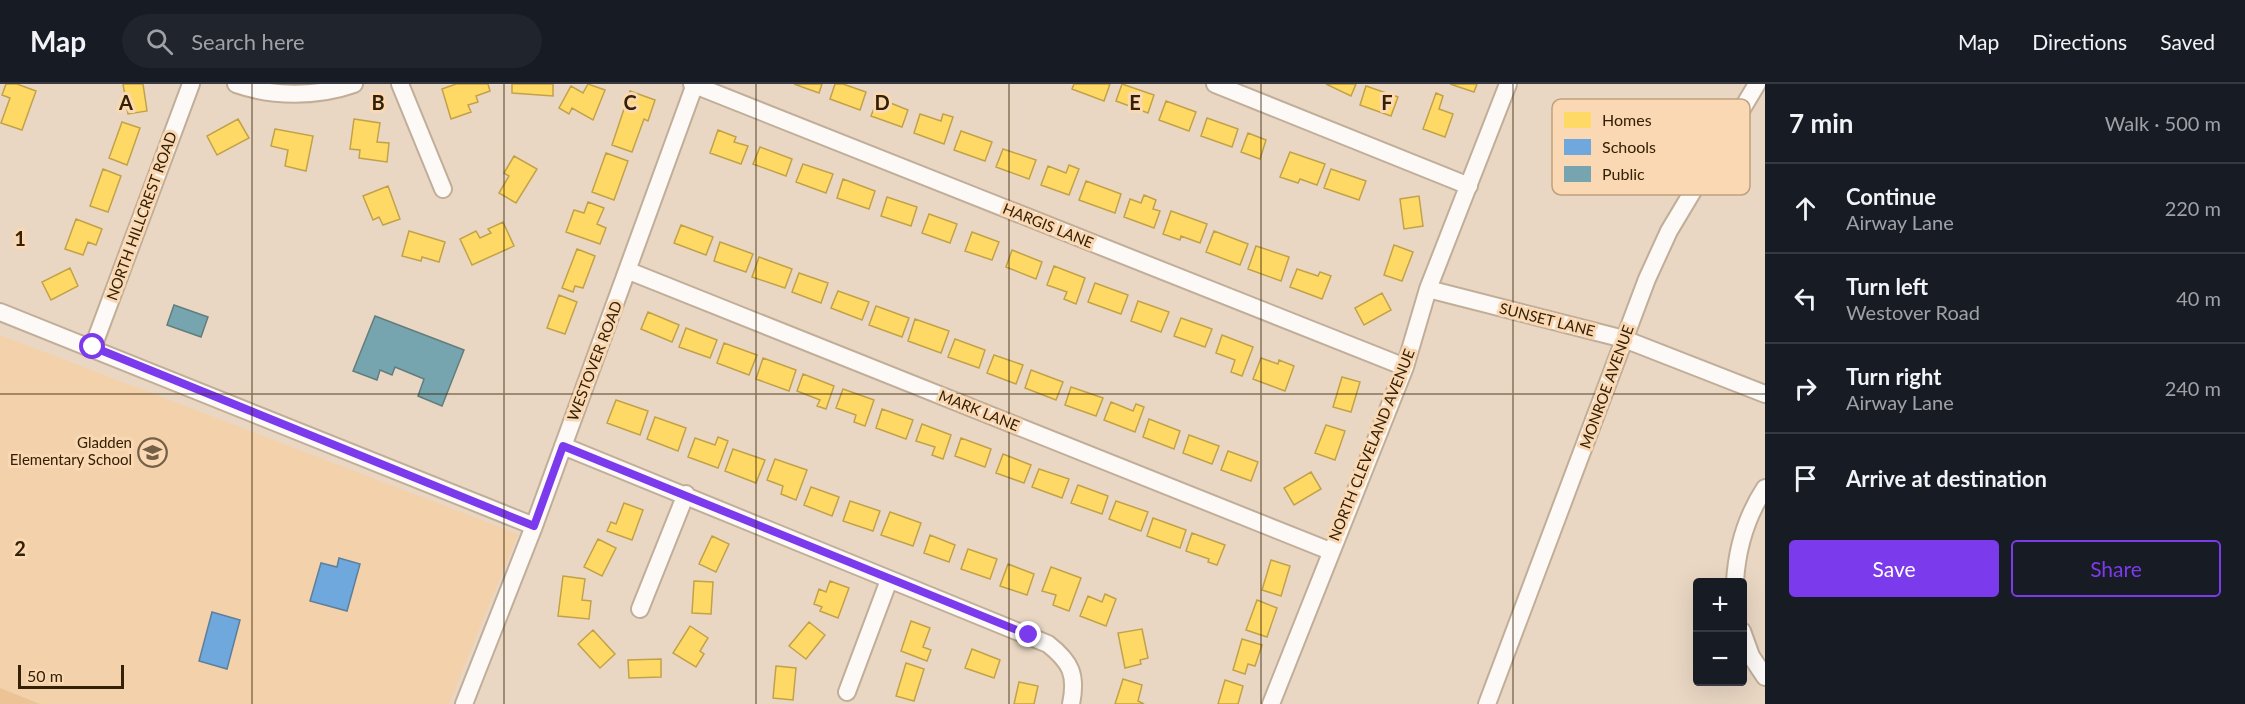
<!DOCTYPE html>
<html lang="en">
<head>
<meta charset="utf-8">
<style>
	:root { --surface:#171b24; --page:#20242c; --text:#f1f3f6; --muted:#9ea1a6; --line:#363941; --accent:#7c3aed }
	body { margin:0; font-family:Lato,sans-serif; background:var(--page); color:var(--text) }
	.controls { position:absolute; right:18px; bottom:18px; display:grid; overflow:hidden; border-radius:6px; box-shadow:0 6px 24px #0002 }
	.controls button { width:54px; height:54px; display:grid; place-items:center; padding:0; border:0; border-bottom:2px solid var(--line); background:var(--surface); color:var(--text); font:30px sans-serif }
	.scale { position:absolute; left:18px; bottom:15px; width:106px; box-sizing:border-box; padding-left:6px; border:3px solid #342004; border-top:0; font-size:16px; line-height:21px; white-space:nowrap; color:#342004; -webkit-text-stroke:4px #f9d8b3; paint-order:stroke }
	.stop { position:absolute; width:18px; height:18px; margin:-14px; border:4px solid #7c3aed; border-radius:50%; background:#fff }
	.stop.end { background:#7c3aed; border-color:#fff; box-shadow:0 2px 6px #0008 }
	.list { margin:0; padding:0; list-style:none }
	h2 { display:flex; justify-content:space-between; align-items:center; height:78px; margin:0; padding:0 24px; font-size:26px }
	h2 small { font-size:20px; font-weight:400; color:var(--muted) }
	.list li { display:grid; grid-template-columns:39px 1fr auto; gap:18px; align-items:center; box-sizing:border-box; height:90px; padding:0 24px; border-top:2px solid var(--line) }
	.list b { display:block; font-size:22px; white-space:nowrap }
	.list p { margin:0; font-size:20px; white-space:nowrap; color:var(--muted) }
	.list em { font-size:20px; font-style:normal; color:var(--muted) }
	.actions { display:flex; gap:12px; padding:18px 24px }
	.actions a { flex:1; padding:14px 0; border:2px solid var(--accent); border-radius:6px; text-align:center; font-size:21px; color:var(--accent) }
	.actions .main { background:var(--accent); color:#fff }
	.icon { flex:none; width:33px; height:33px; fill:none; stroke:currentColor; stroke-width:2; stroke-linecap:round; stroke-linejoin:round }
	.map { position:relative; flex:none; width:1765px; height:620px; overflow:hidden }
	header { display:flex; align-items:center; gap:36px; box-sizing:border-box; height:84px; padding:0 30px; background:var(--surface); border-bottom:2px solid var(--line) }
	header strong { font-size:28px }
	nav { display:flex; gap:33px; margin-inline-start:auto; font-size:21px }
	.search { width:420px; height:54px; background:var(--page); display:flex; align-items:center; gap:15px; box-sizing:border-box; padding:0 21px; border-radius:33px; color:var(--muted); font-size:22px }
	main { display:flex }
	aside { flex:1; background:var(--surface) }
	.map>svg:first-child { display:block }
	.built { fill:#f3d1aa }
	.green { fill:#ebc394 }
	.homes { fill:#ffd966; stroke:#c2a249; stroke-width:1.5 }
	.schools { fill:#6fa8dc; stroke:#5d7f9b; stroke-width:1.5 }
	.public { fill:#76a5af; stroke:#627d7c; stroke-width:1.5 }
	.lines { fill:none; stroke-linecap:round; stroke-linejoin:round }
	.minor-casing { stroke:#c1ae99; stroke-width:20 }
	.minor { stroke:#fcf9f6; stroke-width:16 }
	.route { stroke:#7c3aed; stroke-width:8 }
	.grid { fill:none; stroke:#342004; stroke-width:1.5; stroke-opacity:0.55 }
	.labels { text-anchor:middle; stroke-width:6; stroke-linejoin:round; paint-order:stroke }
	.street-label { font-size:15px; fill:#342004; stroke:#f9d8b3 }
	.poi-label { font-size:15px; fill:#342004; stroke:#f9d8b3; text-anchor:end }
	.key { fill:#f9d8b3; stroke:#bea17e; stroke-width:1.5 }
	.key-label { font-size:16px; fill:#342004 }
	.grid-label { font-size:20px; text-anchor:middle; font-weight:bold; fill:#342004; stroke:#f9d8b3; stroke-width:6; stroke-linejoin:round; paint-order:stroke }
</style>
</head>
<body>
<header>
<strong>Map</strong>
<div class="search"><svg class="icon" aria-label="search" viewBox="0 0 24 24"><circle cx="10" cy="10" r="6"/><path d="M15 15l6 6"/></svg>Search here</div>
<nav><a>Map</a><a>Directions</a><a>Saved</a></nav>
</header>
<main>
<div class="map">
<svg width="1765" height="620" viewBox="0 0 1765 620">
	<rect width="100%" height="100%" fill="#e9d7c3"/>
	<path class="built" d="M0,251L518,450L449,620H40L0,604Z"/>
	<path class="green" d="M0,604L40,620H0Z"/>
	<path class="homes" d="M6,0H17L36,7L22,46L1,39L10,14L2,11Z
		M123,0H143L147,27L128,30Z
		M456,0H488L490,7L476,12L478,18L468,21L471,28L451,35L442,5Z
		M512,0H553V12L512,9Z
		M588,0L605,6L593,36L572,24L569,30L559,24L571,2L583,9Z
		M794,0H822L819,9Z
		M835,0H843L866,8L860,26L830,15Z
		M1074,0H1110L1104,17L1072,5Z
		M1122,0L1154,11L1148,29L1116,17Z
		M1326,0H1356L1351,12Z
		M1450,0H1477L1474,8Z
		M1366,2L1398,13L1391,32L1360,21Z
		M630,7L655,16L648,37L644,35L632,68L612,61Z
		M1436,9L1443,12L1439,25L1453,30L1445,53L1423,45Z
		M878,14L908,26L902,43L871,32Z
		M1166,17L1196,28L1189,47L1159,36Z
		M920,30L941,37L943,30L953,33L944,60L914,49Z
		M1207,34L1238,45L1232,63L1201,52Z
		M238,35L249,54L217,71L207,52Z
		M354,35L380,39L377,58L389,59L387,78L359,74L360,66L350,65Z
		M122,38L140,44L127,81L109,74Z
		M275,45L313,52L306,87L285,82L288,66L271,62Z
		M718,46L736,53L734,58L748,62L741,80L710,69Z
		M961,47L992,58L985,77L954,66Z
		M1248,49L1266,56L1260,75L1241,68Z
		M760,63L792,75L786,92L753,80Z
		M1003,65L1036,76L1029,95L996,83Z
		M1290,68L1325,80L1317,101L1300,95L1298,99L1280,93Z
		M606,69L628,77L614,116L592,108Z
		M514,72L537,85L516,119L499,109L509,92L504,89Z
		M803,80L833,90L826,109L796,98Z
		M1069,81L1079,85L1069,111L1041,101L1048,82L1066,89Z
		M103,85L121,92L108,128L90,122Z
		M1331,85L1366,97L1359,116L1324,104Z
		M843,95L875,107L869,125L837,114Z
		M1086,97L1121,110L1115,129L1079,116Z
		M388,102L400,135L383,141L379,133L373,136L363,112Z
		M1144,111L1156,116L1153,125L1160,127L1154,144L1124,133L1130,115L1141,119Z
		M1419,112L1423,142L1404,145L1400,115Z
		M887,113L917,123L911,142L881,132Z
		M588,118L604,124L597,140L606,144L600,160L566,148L574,126L584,129Z
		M1171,127L1207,140L1200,159L1181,152L1180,156L1163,150Z
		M929,130L957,140L950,159L922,149Z
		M76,135L102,145L96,161L88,158L83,171L65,165Z
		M503,138L514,162L472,181L460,155L476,147L480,154L491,149L488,145Z
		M681,141L713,153L706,171L674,159Z
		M409,147L445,158L439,178L422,173L421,177L402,172Z
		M1214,147L1248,160L1240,181L1206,168Z
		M972,148L999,158L992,176L965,167Z
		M720,158L753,170L746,188L714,177Z
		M1394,161L1413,168L1402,197L1384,191Z
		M1256,162L1289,173L1281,197L1248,185Z
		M577,165L595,172L583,204L575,202L573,208L562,204Z
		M1012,166L1042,178L1036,195L1006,183Z
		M759,173L792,185L785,204L752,193Z
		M1054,182L1085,194L1076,220L1064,215L1067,208L1047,201Z
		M70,184L78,202L51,216L42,198Z
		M1297,185L1318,192L1320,188L1331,192L1322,215L1290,203Z
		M799,189L828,199L821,219L792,208Z
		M1095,199L1128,211L1121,230L1088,218Z
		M838,207L869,218L862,236L831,224Z
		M1382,209L1391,226L1364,241L1355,224Z
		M559,211L577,218L565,250L547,244Z
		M1138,217L1169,228L1161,248L1131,237Z
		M876,222L909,234L902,253L869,241Z
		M648,228L679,241L672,258L641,245Z
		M1181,234L1212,245L1205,263L1174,252Z
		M915,235L949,247L941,269L908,257Z
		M686,244L717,256L710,274L679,263Z
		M1222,251L1253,263L1242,292L1231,288L1235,276L1216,269Z
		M955,255L985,266L979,284L948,273Z
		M724,259L757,271L749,291L717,279Z
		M994,271L1023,281L1016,300L987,289Z
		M763,274L796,286L789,307L756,295Z
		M1261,274L1278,280L1279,276L1294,282L1285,307L1253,295Z
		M1031,286L1063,298L1056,316L1025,304Z
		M803,290L834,302L826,325L817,322L820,316L797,307Z
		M1342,293L1360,298L1351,328L1333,323Z
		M1071,303L1103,314L1096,332L1065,321Z
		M843,305L874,316L865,342L854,338L856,331L836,324Z
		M616,316L648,327L640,351L607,339Z
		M1111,318L1133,327L1136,320L1144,323L1135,348L1104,336Z
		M882,325L913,336L906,355L876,344Z
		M655,333L686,344L678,367L647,355Z
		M1149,335L1180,347L1174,365L1143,353Z
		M922,340L951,351L943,375L932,371L935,363L916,357Z
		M1326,341L1345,347L1335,376L1315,369Z
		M1189,351L1219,362L1212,380L1183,369Z
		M718,353L728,357L718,384L688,373L695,354L715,361Z
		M961,354L991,365L985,383L955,372Z
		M733,365L765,376L756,399L725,387Z
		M1228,367L1258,378L1251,397L1221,386Z
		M1003,370L1031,381L1024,399L996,389Z
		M775,375L807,386L796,416L781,410L783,402L767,396Z
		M1039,385L1069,395L1062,414L1032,403Z
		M1311,388L1321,405L1294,421L1284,404Z
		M1078,401L1108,412L1102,430L1071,419Z
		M811,403L839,413L832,432L804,421Z
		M850,417L880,427L873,447L843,437Z
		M1116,417L1148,428L1141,447L1109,435Z
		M624,419L643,426L632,456L607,447L611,438L616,440Z
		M890,428L921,439L913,462L881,451Z
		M1153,434L1186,446L1180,464L1147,452Z
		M1192,449L1225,461L1217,481L1208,478L1209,475L1186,467Z
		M930,451L955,461L949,478L924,469Z
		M712,452L729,460L716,488L699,480Z
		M598,455L616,464L602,492L584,483Z
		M968,465L997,475L990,495L961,485Z
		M1271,476L1290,482L1281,512L1262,506Z
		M1008,480L1034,490L1027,511L1000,502Z
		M1051,483L1081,494L1069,527L1053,521L1056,511L1042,507Z
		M563,492L585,495L582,516L591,517L589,535L558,532Z
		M694,497L713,498L711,530L692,529Z
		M830,497L849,504L838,534L820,527L822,523L814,520L819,505L826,508Z
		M1105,510L1116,515L1106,542L1080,532L1088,512L1102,518Z
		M1257,516L1277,524L1267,553L1246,546Z
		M911,537L930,544L923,563L931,566L927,577L901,567Z
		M809,538L825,551L806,575L789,562Z
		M690,542L708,554L700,567L704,570L696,583L673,569Z
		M1142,545L1148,574L1140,576L1141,580L1125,584L1118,549Z
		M593,546L615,570L600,584L578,560Z
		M1242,555L1262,561L1255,582L1248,580L1245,590L1233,586Z
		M972,565L1000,576L994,594L965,584Z
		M661,575V593L629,594L628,576Z
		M906,579L924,585L914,617L896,612Z
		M776,582L796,584L793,616L773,614Z
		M1123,595L1142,601L1138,617L1144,620H1115Z
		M1225,596L1243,602L1238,620H1218Z
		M1019,598L1038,602L1034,620H1014Z"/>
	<path class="schools" d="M339,474L360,480L347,527L310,517L321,479L337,483Z
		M212,528L240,536L227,585L199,577Z"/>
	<path class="public" d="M174,221L208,233L201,253L167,241Z
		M375,232L464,266L442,322L418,312L424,295L395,283L392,291L380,286L377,296L353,287Z"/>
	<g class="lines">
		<defs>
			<path id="minor" d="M236,0C273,13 317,13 354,0
				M400,0L443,105
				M692,0L1405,283
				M1215,0L1469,102
				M629,187L1330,467
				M1428,205L1624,255L1765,310
				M0,228L534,442
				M93,263L191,0
				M563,362L1048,560C1071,578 1077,591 1071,620
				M1735,498C1737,463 1746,433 1765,404
				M640,525L686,410
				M1742,547L1751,572L1765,593
				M847,608L889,496
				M464,620L534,442L695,0
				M1271,620L1405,283L1428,205L1508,0
				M1487,620L1647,195L1669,147L1757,0"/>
		</defs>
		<use href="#minor" class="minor-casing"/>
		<use href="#minor" class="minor"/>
	</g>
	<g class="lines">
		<path class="route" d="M93,263L534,442L563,362L1029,551"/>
	</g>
	<path class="grid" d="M252,0V620M504,0V620M756,0V620M1009,0V620M1261,0V620M1513,0V620M0,310H1765"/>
	<defs>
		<symbol id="school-ring" viewBox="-11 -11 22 22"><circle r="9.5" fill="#f9d8b3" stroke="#736047" stroke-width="1.5"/><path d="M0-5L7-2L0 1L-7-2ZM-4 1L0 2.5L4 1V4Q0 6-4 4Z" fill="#736047"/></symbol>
	</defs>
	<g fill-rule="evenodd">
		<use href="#school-ring" x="136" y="352" width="33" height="33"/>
	</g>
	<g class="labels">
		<g class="street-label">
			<text transform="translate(142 132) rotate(-70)" y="5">NORTH HILLCREST ROAD</text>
			<text transform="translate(1048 142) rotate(22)" y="5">HARGIS LANE</text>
			<text transform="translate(1547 236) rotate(14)" y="5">SUNSET LANE</text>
			<text transform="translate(595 277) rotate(-69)" y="5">WESTOVER ROAD</text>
			<text transform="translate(1607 303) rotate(-70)" y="5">MONROE AVENUE</text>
			<text transform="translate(979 327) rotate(22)" y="5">MARK LANE</text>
			<text transform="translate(1372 361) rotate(-68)" y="5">NORTH CLEVELAND AVENUE</text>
		</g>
		<g class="poi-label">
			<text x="132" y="364">Gladden<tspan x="132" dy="17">Elementary School</tspan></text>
		</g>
	</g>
	<rect x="1552" y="15" width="198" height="96" rx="9" class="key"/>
	<rect x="1564" y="28" width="27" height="16" fill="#ffd966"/>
	<rect x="1564" y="55" width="27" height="16" fill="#6fa8dc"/>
	<rect x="1564" y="82" width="27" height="16" fill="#76a5af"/>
	<g class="key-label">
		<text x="1602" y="42">Homes</text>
		<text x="1602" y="69">Schools</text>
		<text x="1602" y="96">Public</text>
	</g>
	<g class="grid-label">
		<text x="126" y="26">A</text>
		<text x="378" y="26">B</text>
		<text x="630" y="26">C</text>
		<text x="882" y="26">D</text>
		<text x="1135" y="26">E</text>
		<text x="1387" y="26">F</text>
		<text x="20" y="162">1</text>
		<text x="20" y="472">2</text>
	</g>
</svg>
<div class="controls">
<button>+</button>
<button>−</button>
</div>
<div class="scale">50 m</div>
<div class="stop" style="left:93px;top:263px"></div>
<div class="stop end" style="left:1029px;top:551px"></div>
</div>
<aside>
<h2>7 min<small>Walk · 500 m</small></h2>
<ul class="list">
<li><svg class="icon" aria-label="ahead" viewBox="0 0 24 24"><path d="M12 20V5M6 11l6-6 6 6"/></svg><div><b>Continue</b><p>Airway Lane</p></div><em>220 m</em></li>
<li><svg class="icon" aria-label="left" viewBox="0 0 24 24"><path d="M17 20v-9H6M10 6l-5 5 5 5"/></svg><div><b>Turn left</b><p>Westover Road</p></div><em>40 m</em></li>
<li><svg class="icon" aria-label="right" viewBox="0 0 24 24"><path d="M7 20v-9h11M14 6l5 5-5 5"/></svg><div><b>Turn right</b><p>Airway Lane</p></div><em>240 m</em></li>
<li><svg class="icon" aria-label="arrive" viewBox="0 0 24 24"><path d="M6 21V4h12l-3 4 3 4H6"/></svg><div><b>Arrive at destination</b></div></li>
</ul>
<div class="actions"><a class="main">Save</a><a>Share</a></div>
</aside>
</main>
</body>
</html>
